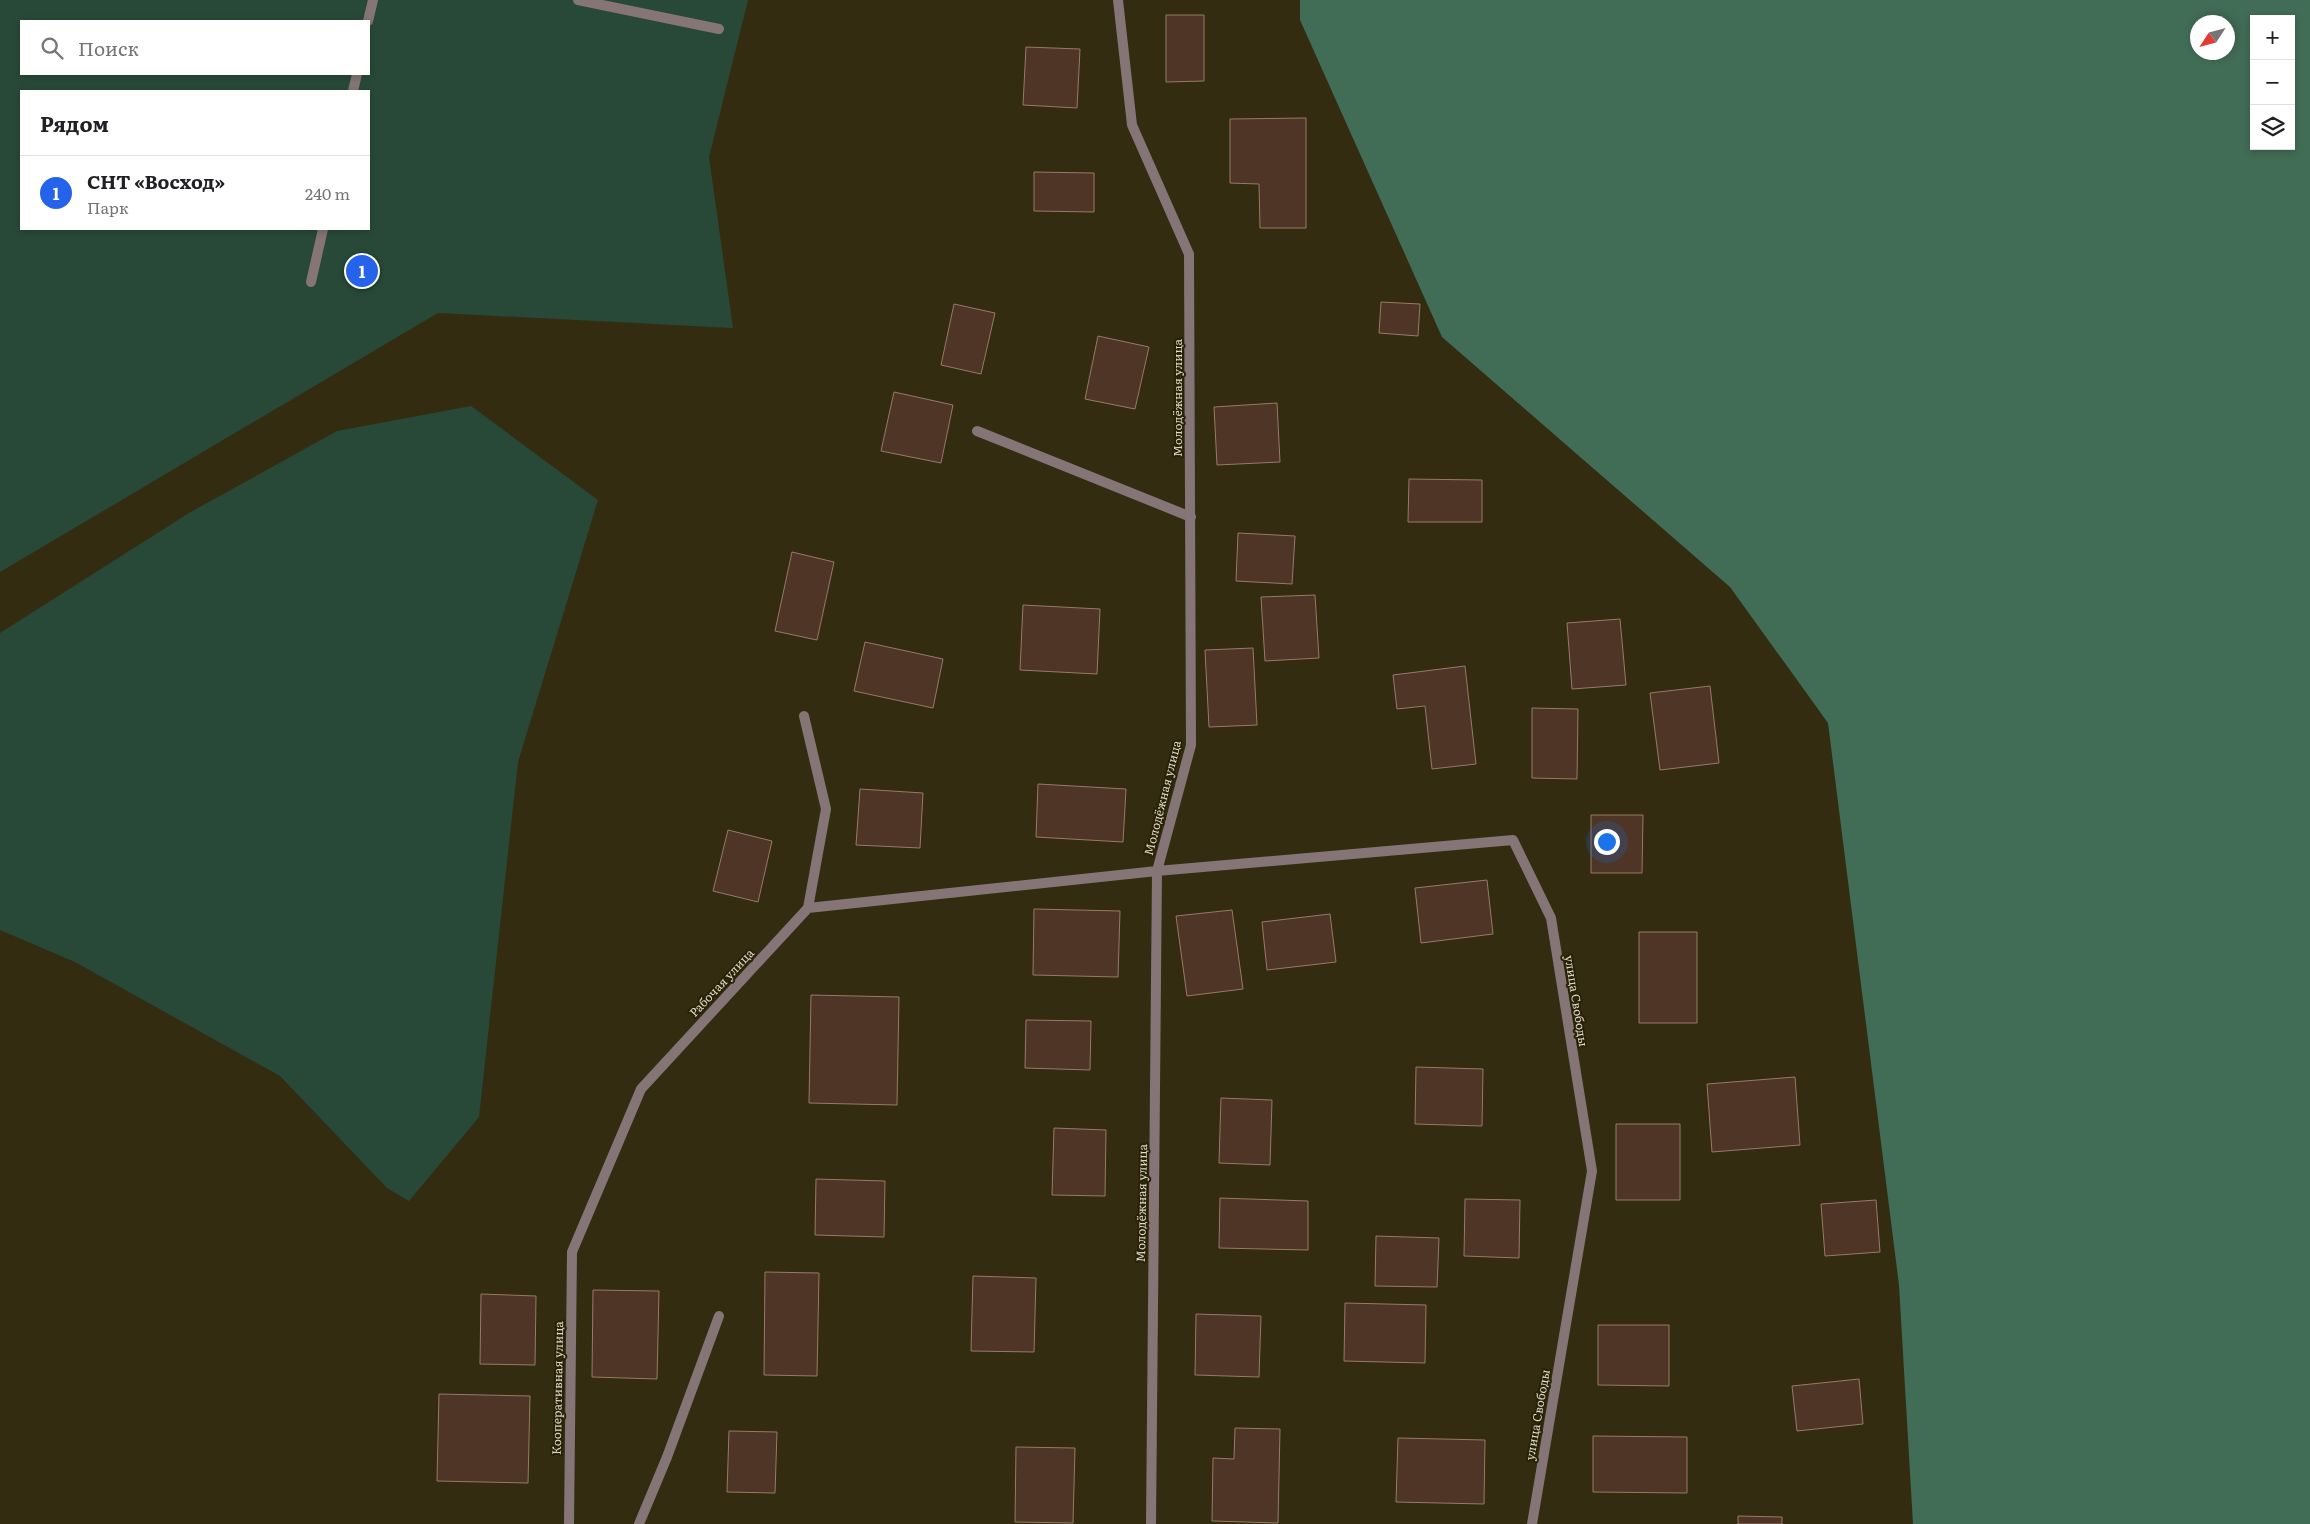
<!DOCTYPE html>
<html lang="ru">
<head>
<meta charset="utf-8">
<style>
	:root { --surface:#fff; --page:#f6f6f6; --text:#202124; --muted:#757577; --line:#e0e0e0; --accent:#2563eb }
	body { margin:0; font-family:Literata,serif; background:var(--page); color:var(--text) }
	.controls { position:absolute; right:15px; top:15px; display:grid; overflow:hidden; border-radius:0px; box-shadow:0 2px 8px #0003 }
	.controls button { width:45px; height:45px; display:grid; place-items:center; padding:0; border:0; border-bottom:1px solid var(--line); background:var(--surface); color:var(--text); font:25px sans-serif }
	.compass { position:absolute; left:2190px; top:15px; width:45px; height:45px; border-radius:50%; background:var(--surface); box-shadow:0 2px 8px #0003; rotate:234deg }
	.you { position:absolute; left:1606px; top:841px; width:18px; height:18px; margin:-12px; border:4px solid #fff; border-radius:50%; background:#1a73e8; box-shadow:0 0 0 8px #1a73e833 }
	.badge { display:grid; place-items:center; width:32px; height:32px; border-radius:50%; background:var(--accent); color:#fff; font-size:16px; font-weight:700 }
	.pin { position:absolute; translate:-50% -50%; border:2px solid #fff; box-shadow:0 1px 5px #0006 }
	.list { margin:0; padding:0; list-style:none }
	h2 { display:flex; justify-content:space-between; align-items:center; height:65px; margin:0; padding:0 20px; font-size:21px }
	h2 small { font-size:16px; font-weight:400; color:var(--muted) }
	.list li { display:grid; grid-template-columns:32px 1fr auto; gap:15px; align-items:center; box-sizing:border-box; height:75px; padding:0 20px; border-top:1px solid var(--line) }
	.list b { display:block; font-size:19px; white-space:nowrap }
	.list p { margin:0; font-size:16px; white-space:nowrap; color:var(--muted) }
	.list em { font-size:16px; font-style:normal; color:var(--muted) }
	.icon { flex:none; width:28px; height:28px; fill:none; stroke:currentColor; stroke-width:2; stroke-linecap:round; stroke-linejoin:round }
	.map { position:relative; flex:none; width:2310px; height:1524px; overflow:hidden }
	.search { position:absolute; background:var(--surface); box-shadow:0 2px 8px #0003; left:20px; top:20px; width:350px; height:55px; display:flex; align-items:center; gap:12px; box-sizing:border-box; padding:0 18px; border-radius:0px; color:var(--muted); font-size:19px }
	.panel { position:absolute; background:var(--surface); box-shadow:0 2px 8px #0003; left:20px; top:90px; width:350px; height:140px; border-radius:0px }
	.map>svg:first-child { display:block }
	.green { fill:#284938; fill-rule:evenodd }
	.forest { fill:#416c56; fill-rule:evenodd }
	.building { fill:#4e3526; stroke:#977a69 }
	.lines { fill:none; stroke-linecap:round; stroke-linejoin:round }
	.lane { stroke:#857577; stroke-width:10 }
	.street { stroke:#857577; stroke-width:10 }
	.labels { text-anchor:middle; stroke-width:4; stroke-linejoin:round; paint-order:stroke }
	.street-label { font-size:12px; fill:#ddd9c9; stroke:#292206 }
</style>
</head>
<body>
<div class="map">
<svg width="2310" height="1524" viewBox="0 0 2310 1524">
	<rect width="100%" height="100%" fill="#332c11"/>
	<path class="green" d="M0,0H748L709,157L733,328L438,313L0,572ZM21,21H369V74H21ZM21,91H369V229H21Z
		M471,406L598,500L518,762L479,1117L409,1201L387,1188L280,1076L75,962L0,930V633L189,513L337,431Z"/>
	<path class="forest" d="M1300,0H2310V1524H1913L1899,1285L1828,723L1730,587L1442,337L1300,20ZM2254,19H2291V146H2254ZM2198,22H2228V52H2198Z"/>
	<path class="building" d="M1166,15H1204V81L1166,82Z
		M1026,47L1080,49L1077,108L1023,105Z
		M1306,118V228H1260L1259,184L1230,183V119Z
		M1034,172L1094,173V212L1034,211Z
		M1381,302L1420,304L1418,336L1379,333Z
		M954,304L995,313L981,374L941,365Z
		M1098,336L1149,347L1135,409L1085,399Z
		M894,392L953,405L941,463L881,451Z
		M1277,403L1280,462L1217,465L1214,407Z
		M1409,479L1482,480V522H1408Z
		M1238,533L1295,536L1292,584L1236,581Z
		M792,552L834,562L817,640L775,631Z
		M1315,595L1319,658L1265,661L1261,597Z
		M1023,605L1100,609L1097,674L1020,670Z
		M1620,619L1626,685L1572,689L1567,623Z
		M865,642L943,659L933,708L854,691Z
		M1253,648L1257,725L1209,727L1205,650Z
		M1465,666L1476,764L1432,769L1425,706L1397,709L1393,675Z
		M1710,686L1719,763L1660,770L1650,693Z
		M1532,708L1578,709L1577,779L1532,778Z
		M1038,784L1126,789L1123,842L1036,837Z
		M860,789L923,793L920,848L856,845Z
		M1591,815H1643L1642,873H1591Z
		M728,830L772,841L758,902L713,891Z
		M1487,880L1493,934L1421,943L1415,888Z
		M1034,909L1120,911L1118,977L1033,975Z
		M1232,910L1243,989L1187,996L1176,916Z
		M1330,914L1336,962L1267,970L1262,922Z
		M1639,932H1697V1023H1639Z
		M811,995L899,997L897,1105L809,1103Z
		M1026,1020L1091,1021L1090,1070L1025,1068Z
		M1416,1067L1483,1069L1482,1126L1415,1124Z
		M1795,1077L1800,1145L1712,1152L1707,1084Z
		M1221,1098L1272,1100L1270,1165L1219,1163Z
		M1616,1124H1680V1200H1616Z
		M1054,1128L1106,1130L1105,1196L1052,1195Z
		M816,1179L885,1181L884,1237L815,1235Z
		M1220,1198L1308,1201V1250L1219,1248Z
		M1465,1199L1520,1200L1519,1258L1464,1256Z
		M1876,1200L1880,1252L1825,1256L1821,1204Z
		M1376,1236L1439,1238L1437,1287L1375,1286Z
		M765,1272L819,1273L817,1376L764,1375Z
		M973,1276L1036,1278L1034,1352L971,1351Z
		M593,1290L659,1291L657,1379L592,1377Z
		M481,1294L536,1296L535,1365L480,1364Z
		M1345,1303L1426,1305L1425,1363L1344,1361Z
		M1196,1314L1261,1316L1259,1377L1195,1375Z
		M1598,1325H1669V1386L1598,1385Z
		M1859,1379L1863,1424L1797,1431L1792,1386Z
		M439,1394L530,1396L528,1483L437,1481Z
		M1235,1428L1280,1429L1278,1523L1212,1521L1213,1458L1234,1459Z
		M729,1431L777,1432L775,1493L727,1492Z
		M1593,1436L1687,1437V1493L1593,1492Z
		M1398,1438L1485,1440L1484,1504L1396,1502Z
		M1016,1447L1075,1448L1073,1523L1015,1522Z
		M1738,1516L1782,1517V1524H1738Z"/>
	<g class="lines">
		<path class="lane" d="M578,0L719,29
			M368,21L373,0
			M353,91L357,74
			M311,282L323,229
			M977,431L1191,517
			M639,1524L667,1457L719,1316"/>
		<path class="street" d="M1118,0L1132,125L1189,254L1191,745L1157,871L1151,1524
			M808,908L1157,871L1513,840L1551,918L1592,1171L1532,1524
			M569,1524L572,1252L641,1089L808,908L826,809L804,716"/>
	</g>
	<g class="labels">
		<g class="street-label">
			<text transform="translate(1178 398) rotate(-90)" y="4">Молодёжная улица</text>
			<text transform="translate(1163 798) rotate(-76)" y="4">Молодёжная улица</text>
			<text transform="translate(722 983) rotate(-47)" y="4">Рабочая улица</text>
			<text transform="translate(1576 1001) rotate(81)" y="4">улица Свободы</text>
			<text transform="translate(1142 1203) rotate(-89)" y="4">Молодёжная улица</text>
			<text transform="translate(558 1388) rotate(-89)" y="4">Кооперативная улица</text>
			<text transform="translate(1538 1415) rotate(-80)" y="4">улица Свободы</text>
		</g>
	</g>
</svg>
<div class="controls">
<button>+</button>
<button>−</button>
<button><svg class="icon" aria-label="layers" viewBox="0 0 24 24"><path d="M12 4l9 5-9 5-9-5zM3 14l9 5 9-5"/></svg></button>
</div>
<svg class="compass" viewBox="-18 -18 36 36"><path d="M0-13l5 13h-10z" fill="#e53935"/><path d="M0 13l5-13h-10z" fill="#757577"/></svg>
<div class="you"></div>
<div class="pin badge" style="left:362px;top:271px">1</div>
<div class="search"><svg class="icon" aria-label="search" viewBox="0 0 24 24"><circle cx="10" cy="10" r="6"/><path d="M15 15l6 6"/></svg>Поиск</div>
<section class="panel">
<h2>Рядом<small></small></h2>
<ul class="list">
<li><span class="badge">1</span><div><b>СНТ «Восход»</b><p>Парк</p></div><em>240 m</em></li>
</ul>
</section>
</div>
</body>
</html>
